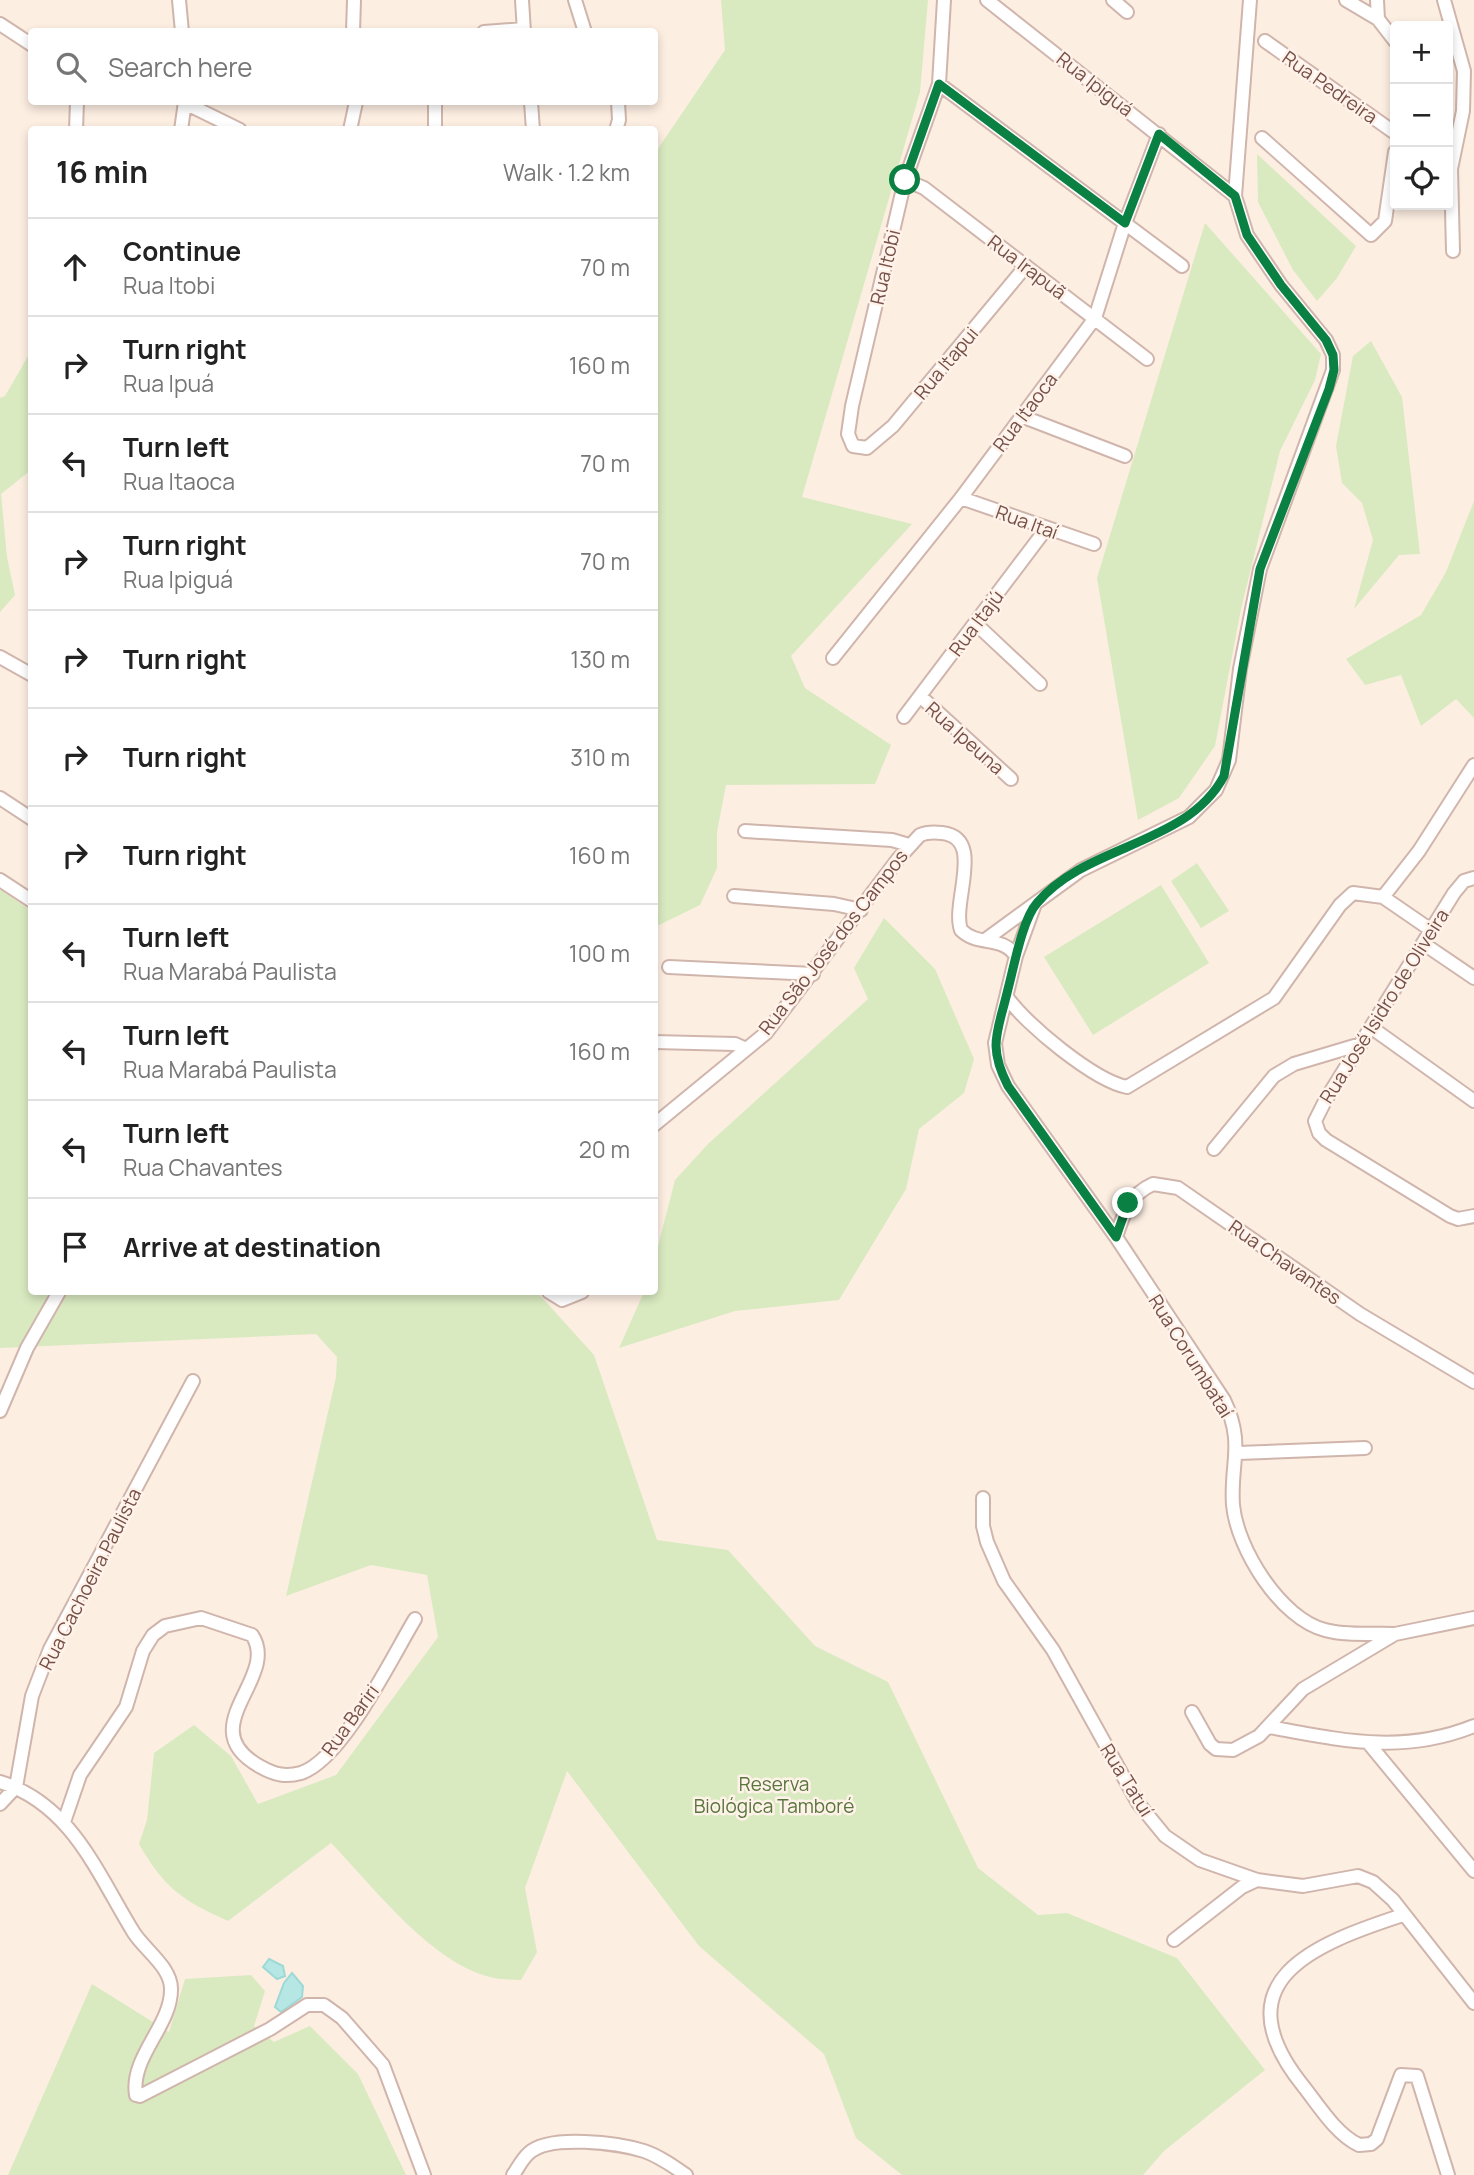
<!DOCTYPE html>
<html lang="en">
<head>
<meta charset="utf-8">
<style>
	:root { --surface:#fff; --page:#f6f6f6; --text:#222; --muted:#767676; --line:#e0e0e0 }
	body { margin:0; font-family:Manrope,sans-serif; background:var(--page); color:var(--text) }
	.controls { position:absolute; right:21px; top:21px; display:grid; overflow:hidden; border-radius:7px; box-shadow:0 4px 10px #0003 }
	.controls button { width:63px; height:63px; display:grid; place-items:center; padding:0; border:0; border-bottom:2px solid var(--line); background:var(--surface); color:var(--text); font:35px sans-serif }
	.stop { position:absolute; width:21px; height:21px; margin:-16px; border:5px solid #0b8043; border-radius:50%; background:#fff }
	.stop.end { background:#0b8043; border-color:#fff; box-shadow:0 2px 7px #0008 }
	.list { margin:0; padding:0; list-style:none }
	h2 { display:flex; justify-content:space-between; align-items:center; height:91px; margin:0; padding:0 28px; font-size:30px }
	h2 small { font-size:23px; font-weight:400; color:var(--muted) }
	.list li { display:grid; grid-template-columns:46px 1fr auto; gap:21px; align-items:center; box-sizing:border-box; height:98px; padding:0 28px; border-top:2px solid var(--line) }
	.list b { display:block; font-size:26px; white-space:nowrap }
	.list p { margin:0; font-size:23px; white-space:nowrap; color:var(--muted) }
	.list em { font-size:23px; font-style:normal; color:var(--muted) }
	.icon { flex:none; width:38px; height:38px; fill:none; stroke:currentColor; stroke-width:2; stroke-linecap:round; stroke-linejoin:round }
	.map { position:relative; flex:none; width:1474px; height:2175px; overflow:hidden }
	.search { position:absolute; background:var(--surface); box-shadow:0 4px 10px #0003; left:28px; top:28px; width:630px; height:77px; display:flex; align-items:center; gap:18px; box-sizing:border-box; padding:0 24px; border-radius:7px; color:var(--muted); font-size:26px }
	.panel { position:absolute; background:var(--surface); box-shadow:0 4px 10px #0003; left:28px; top:126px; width:630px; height:1169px; border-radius:7px }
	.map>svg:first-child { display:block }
	.green { fill:#d9eac0 }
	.water { fill:#b6e7e5; stroke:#9cd9d7; stroke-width:2 }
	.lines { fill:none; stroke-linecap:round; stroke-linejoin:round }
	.minor-casing { stroke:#d0b5ac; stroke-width:16 }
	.minor { stroke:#fff; stroke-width:12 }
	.route { stroke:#0b8043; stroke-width:9 }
	.labels { text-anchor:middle; stroke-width:5; stroke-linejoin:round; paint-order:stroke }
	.street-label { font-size:19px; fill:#755048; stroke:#fff2e9 }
	.park-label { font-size:19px; fill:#58753d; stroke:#fff2e9 }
</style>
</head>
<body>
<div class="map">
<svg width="1474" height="2175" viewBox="0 0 1474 2175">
	<rect width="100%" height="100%" fill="#fdeee2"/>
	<path class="green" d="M721,0H928L920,92L802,497L912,524L791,656L805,688L891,745L875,784L726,785L717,832V868L700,905L655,927V153L725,50Z
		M1257,154L1356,246L1337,278L1317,301L1293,270L1258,202Z
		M1205,223L1321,354L1315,380L1280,451L1241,609L1215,746L1179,798L1138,820L1097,578Z
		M1371,341L1402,397L1420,554L1399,555L1354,609L1373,540L1362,503L1342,483L1336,446L1353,356Z
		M31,351V470L1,494L7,557L15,595L0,612V398L5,396Z
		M1474,501V718L1456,699L1421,726L1401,675L1365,685L1346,659L1421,615L1446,572Z
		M1197,863L1229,911L1201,928L1171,881Z
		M1161,885L1209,963L1093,1035L1044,957Z
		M0,889L31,911L32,1292H537L594,1355L657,1540L728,1550L815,1646L888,1682L978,1868L1038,1915L1067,1913L1177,1958L1265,2070L1164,2151L1143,2175H902L856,2138L824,2054L699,1946L567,1771L525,1888L537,1952L521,1980C512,1979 502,1980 494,1978C432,1965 374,1887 331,1843L228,1921C183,1901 164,1888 139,1844L147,1820L154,1753L194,1725L231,1756L258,1804L336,1775L438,1637L427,1575L371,1565L286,1596L336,1377L337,1357L316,1334L0,1348Z
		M884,918L935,969L974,1059L964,1093L919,1129L906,1189L839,1300L735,1311L619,1348L644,1292H654L655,1258L675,1180L708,1144L868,999L854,968Z
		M251,1975L265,1991L254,2026L274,2042L310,2026L358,2074L406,2175H8L92,1984L169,2032L185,1979Z"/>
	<path class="water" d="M269,1959L283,1966L285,1976L277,1979L263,1967Z
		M292,1973L303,1986L302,1997L281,2012L275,2007L284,1983Z"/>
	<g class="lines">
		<defs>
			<path id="minor" d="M179,0L182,32
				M522,0L524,32
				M575,0L585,32
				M944,0L939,84L905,180L852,406L848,434L853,446L867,448L893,426L1026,266
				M987,0L1235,196
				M1113,0L1127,12
				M1346,0L1378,19
				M1377,0L1378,19L1395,41
				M1444,0L1464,71L1463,111L1451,169L1453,251
				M0,24L32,45
				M353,32L354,0
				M484,32L524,29
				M1265,41L1395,133
				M939,84L1182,266
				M531,102L533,130
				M185,103L240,130
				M76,130L77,102
				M181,130L185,102
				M350,130L356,102
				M435,130V102
				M616,130L619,120L618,102
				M1262,138L1371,235L1385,221L1395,152
				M905,180L924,188L1147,359
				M1021,416L1125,456
				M961,498L1094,544
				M976,624L1040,684
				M0,657L32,675
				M833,658L961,498L1095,318L1125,223L1159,134
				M920,696L1011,779
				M904,717L1046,529
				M0,798L32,819
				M745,831L892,840L909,845
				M1474,878L1464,881L1454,893L1325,1101L1315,1121L1319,1133L1326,1140L1450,1216L1458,1219L1474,1216
				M0,880L32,901
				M734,896L834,904L861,910
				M1383,897L1419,851L1474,765
				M1035,904L1016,956L995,1043L998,1065L1008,1086L1116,1237L1224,1400C1245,1444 1230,1463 1233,1505C1237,1549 1281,1619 1325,1630C1346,1636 1373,1633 1395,1634
				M985,940L1081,870L1189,817L1216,790L1229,760L1240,669L1260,569L1333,370V355L1326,340L1281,285L1247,235L1235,196L1250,0
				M1424,944L1474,978
				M669,967L813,974
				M1007,997C1025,1024 1095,1081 1127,1087L1274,998L1340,905L1353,893L1383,897L1431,930
				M1372,1028L1474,1101
				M654,1042L735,1044L746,1049
				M654,1125L766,1033L898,859L920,835C927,832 934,832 942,833C986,838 951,902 961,930C978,947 1002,935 1016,956
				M1214,1149L1274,1076L1294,1064L1361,1044
				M1116,1237C1124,1213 1129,1195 1153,1184L1178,1188L1360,1314L1474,1382
				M549,1292L562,1300
				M562,1300L582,1292
				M0,1411L27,1348L59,1292
				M1238,1453L1365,1448
				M983,1498V1526L987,1542L1004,1581L1053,1650L1138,1803L1165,1836L1200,1860L1257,1880L1303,1886L1358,1876L1373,1882L1393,1900L1474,2003
				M1192,1712L1210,1744L1216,1749L1233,1750L1259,1736L1303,1689L1395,1634L1474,1618
				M1269,1727C1341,1740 1402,1755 1474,1726
				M1370,1745L1474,1871
				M0,1782C72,1804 98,1875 134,1933C145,1950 172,1968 171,1990C171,2026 130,2057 136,2095L140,2096L270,2029L307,2005H324L342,2018L383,2065L424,2175
				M0,1804L16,1787L32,1696L50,1649L193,1381
				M64,1822L80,1775L126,1707L143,1651L153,1635L165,1626L201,1618L252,1635C281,1678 189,1728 261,1767C275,1775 286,1777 301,1773C343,1759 392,1657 415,1619
				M1403,1915C1314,1944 1218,1981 1304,2087C1319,2106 1336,2134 1359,2145L1371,2144L1377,2139L1401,2075L1417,2076L1448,2175
				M1174,1940L1242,1887L1257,1880
				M513,2175C518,2168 522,2159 529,2153C549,2134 619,2143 644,2151C659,2156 673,2166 686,2175"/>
		</defs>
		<use href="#minor" class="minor-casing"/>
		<use href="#minor" class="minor"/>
	</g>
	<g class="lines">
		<path class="route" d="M905,180L939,84L1125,223L1159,134L1235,196L1247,235L1281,285L1326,340L1333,355L1334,370L1329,389L1260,569L1224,776C1187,846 1086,844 1037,903C1022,920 1014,967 1008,989C998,1032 987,1045 1008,1086L1116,1237L1128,1203"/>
	</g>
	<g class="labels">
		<g class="street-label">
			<text transform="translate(1095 84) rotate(38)" y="7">Rua Ipiguá</text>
			<text transform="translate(1330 87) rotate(35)" y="7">Rua Pedreira</text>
			<text transform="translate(885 267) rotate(-77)" y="7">Rua Itobi</text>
			<text transform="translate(1027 267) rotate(37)" y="7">Rua Irapuã</text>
			<text transform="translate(946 363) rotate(-50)" y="7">Rua Itapui</text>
			<text transform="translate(1025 412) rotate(-53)" y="7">Rua Itaoca</text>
			<text transform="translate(1027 522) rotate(20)" y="7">Rua Itaí</text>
			<text transform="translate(976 623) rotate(-53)" y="7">Rua Itajú</text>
			<text transform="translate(965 738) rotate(42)" y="7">Rua Ipeuna</text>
			<text transform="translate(833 942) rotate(-52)" y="7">Rua São José dos Campos</text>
			<text transform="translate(1384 1006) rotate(-58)" y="7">Rua José Isidro de Oliveira</text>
			<text transform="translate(1285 1262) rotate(35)" y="7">Rua Chavantes</text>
			<text transform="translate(1191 1356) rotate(58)" y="7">Rua Corumbataí</text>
			<text transform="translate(90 1579) rotate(-63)" y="7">Rua Cachoeira Paulista</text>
			<text transform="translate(350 1720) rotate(-54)" y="7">Rua Bariri</text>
			<text transform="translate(1127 1780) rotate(58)" y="7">Rua Tatuí</text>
		</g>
		<g class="park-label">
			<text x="774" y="1791">Reserva<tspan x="774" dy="22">Biológica Tamboré</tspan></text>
		</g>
	</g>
</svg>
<div class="controls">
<button>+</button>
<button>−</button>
<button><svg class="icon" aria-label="locate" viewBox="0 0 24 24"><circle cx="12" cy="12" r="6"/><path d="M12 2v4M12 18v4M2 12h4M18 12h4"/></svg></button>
</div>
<div class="stop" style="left:905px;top:180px"></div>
<div class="stop end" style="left:1128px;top:1203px"></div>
<div class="search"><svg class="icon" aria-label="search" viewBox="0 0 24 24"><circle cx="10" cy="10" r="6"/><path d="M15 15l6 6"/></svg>Search here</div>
<section class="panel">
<h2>16 min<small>Walk · 1.2 km</small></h2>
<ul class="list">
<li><svg class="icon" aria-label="ahead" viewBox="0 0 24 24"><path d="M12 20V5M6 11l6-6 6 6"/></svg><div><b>Continue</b><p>Rua Itobi</p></div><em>70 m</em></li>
<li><svg class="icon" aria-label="right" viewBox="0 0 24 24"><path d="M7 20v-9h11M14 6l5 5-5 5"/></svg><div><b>Turn right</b><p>Rua Ipuá</p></div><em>160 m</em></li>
<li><svg class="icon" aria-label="left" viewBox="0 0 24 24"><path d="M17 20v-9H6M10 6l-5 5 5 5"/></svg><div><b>Turn left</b><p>Rua Itaoca</p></div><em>70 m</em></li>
<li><svg class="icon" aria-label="right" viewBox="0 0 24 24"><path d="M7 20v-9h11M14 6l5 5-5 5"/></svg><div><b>Turn right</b><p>Rua Ipiguá</p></div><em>70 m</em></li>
<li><svg class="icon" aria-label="right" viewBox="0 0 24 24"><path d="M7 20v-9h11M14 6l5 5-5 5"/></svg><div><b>Turn right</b></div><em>130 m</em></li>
<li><svg class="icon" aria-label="right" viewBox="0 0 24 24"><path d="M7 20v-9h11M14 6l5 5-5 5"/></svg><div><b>Turn right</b></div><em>310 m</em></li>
<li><svg class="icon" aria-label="right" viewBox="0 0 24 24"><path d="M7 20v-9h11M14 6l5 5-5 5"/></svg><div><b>Turn right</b></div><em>160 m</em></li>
<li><svg class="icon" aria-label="left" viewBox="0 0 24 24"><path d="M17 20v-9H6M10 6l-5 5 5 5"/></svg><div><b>Turn left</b><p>Rua Marabá Paulista</p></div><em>100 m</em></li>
<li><svg class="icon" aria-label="left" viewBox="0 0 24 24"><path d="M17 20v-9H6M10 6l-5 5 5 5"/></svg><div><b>Turn left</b><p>Rua Marabá Paulista</p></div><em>160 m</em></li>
<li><svg class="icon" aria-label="left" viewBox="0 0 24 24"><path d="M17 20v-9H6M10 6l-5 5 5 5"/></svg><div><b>Turn left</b><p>Rua Chavantes</p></div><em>20 m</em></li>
<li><svg class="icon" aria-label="arrive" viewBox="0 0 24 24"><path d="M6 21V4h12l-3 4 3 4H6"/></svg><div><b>Arrive at destination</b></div></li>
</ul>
</section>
</div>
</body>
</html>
